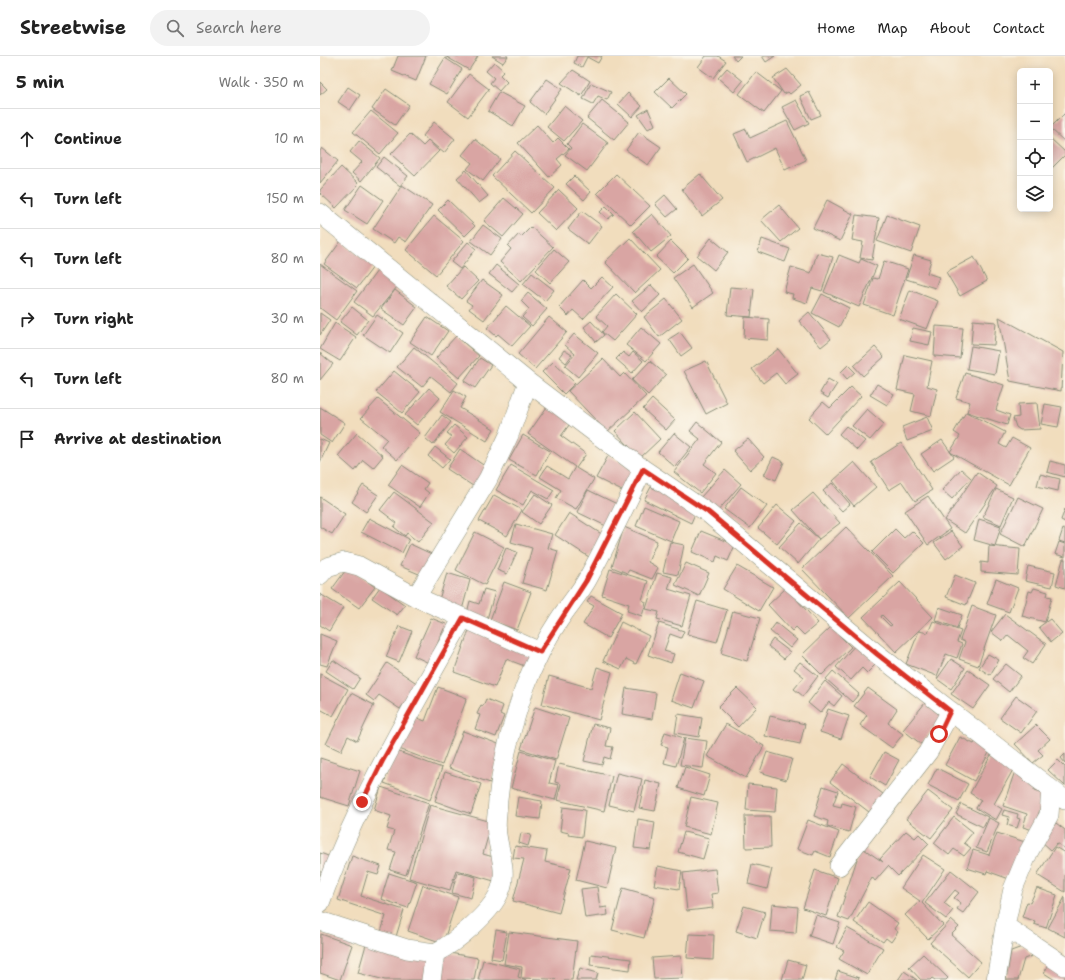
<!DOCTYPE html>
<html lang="en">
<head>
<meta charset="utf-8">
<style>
	:root { --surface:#fff; --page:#f2f2f2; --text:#222; --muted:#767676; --line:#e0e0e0 }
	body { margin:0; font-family:"Shantell Sans",sans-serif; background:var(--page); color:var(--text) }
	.controls { position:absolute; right:12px; top:12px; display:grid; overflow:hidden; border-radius:6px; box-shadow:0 2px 10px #0003 }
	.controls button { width:36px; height:36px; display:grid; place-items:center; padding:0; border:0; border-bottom:1px solid var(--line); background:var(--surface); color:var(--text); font:20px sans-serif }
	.stop { position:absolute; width:12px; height:12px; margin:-9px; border:3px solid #d93025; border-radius:50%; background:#fff }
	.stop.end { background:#d93025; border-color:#fff; box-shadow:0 1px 4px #0008 }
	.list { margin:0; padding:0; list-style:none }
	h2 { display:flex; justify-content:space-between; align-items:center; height:52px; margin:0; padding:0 16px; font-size:17px }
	h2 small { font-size:13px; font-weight:400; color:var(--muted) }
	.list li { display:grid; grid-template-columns:26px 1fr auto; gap:12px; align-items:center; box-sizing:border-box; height:60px; padding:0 16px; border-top:1px solid var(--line) }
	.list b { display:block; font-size:15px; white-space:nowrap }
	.list em { font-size:13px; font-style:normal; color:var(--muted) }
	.icon { flex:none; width:22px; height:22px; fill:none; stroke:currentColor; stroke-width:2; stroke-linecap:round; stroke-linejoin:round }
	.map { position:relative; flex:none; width:745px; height:924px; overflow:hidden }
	header { display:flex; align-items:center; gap:24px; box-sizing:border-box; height:56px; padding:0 20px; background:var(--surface); border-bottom:1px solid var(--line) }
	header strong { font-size:19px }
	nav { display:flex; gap:22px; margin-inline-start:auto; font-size:14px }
	.search { width:280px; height:36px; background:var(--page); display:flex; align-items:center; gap:10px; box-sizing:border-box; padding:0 14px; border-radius:22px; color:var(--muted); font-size:15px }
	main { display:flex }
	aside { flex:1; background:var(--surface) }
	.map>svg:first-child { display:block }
	.building { fill:#d9a5a3; fill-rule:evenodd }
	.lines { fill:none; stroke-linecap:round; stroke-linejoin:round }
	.street-casing { stroke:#888d78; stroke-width:20 }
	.street { stroke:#fff; stroke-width:19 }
	.route { stroke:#d93025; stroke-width:5 }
</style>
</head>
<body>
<header>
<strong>Streetwise</strong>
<div class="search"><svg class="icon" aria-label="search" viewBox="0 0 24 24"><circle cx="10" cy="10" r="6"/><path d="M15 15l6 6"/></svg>Search here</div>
<nav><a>Home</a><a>Map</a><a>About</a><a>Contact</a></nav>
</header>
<main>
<aside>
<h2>5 min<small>Walk · 350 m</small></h2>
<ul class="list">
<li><svg class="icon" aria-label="ahead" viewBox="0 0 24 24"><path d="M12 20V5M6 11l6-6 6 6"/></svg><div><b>Continue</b></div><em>10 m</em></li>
<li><svg class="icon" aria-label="left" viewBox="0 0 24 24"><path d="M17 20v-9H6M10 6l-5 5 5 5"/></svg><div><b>Turn left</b></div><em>150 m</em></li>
<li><svg class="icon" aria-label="left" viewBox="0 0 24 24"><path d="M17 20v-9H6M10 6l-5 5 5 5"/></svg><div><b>Turn left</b></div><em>80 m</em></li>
<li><svg class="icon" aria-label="right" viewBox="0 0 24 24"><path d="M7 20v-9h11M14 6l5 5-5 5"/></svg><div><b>Turn right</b></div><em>30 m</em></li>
<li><svg class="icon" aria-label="left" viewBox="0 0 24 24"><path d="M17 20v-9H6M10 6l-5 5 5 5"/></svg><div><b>Turn left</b></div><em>80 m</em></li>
<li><svg class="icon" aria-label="arrive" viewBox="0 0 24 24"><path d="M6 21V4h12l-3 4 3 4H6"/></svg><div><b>Arrive at destination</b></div></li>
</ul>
</aside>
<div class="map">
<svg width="745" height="924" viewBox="0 0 745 924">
	<rect width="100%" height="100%" fill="#fbf7ec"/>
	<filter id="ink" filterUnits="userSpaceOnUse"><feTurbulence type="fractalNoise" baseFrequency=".025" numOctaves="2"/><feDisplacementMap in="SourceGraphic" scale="8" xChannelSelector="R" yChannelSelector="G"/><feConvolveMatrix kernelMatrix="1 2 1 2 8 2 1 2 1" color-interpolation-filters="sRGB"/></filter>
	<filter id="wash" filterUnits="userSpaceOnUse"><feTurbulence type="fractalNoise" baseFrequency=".012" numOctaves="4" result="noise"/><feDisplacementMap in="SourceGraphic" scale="16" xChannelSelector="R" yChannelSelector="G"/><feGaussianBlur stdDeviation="0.9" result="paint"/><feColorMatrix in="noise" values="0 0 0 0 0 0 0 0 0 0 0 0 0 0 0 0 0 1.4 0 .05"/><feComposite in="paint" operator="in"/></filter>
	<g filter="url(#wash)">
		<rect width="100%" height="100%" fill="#f1ddbd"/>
		<g id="blocks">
			<path class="building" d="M78,0H106L96,25L72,15Z
				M125,0H158L149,14Z
				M172,0H188L183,7Z
				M257,0H282L278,7L267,1L262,11L254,7Z
				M386,0H398L406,5L393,22L378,11Z
				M412,0H421L416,5Z
				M442,0H455L446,6Z
				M125,2L142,13L127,38L109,28Z
				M174,6L184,15L180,19L187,26L179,35L170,27L174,22L166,15Z
				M407,12L423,25L414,36L398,22Z
				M467,13L481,29L470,38L468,36L464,38L453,22Z
				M253,14L270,25L261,40L241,27Z
				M436,16L461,35L444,57L419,38Z
				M149,18L169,33L148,61L128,46Z
				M349,22L366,38L352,52L335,36Z
				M227,23L242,33L224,58L210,46Z
				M0,26L7,33L0,39Z
				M271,27L291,36L287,44L278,40L273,48L263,43Z
				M28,31L40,39L30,54L18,46Z
				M66,33L89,49L75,69L52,53Z
				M179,36L205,50L193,70L168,55Z
				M489,36L501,59L491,63L480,40Z
				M308,37L322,50L312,61L298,48Z
				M282,44L309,66L294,84L267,62Z
				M476,44L489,67L475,74L462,51Z
				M244,50L262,65L244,85L227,71Z
				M328,53L335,69L328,73L318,59Z
				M51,55L78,77L60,98L33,76Z
				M745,57V86L730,72Z
				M467,65L486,104L465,114L455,92L427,106L414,78L426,73L430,82Z
				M114,66L135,83L124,97L103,80Z
				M262,68L288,87L267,115L245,99L251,92L247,88Z
				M217,69L233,87L238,82L249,93L237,103L242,109L229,121L198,87Z
				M319,76L341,91L328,109L306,94Z
				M90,78L103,90L108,85L119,95L95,120L71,98Z
				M730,82L745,96V99L730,114Z
				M155,83L180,103L163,125L147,113L152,107L142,99Z
				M39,85L60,102L41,125L32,117L42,106L30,96Z
				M2,92L18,105L0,127V95Z
				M195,95L235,132L211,157L172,120Z
				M64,101L88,120L80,130L56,111Z
				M21,111L39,128L16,152L0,137V134Z
				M146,114L168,140L159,147L137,122Z
				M296,118L330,150L311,169L277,137Z
				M380,118L402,144L382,160L362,133Z
				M254,120L271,136L264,144L246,128Z
				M42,129L63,144L47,168L25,154Z
				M82,129L112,149L86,186L78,181L74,187L53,173Z
				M239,134L258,152L236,175L217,157Z
				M345,139L357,153L347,161L335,148Z
				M184,142L203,158L183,181L164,165Z
				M128,144L155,170L145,180L118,154Z
				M507,144L533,158L520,185L493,172Z
				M459,149L478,172L461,186L441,164Z
				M286,150L294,158L288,163L280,156Z
				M262,155L282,170L268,188L248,173Z
				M332,158L351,180L331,196L313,175Z
				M536,159L559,162L552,204L540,202L543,186L532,184Z
				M567,159L600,171L591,197L557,185Z
				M114,160L144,185L116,219L86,194Z
				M163,169L182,183L170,199L151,185Z
				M211,171L233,191L201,225L180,206L191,193L188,190L199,178L201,181Z
				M310,182L340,214L315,237L285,206Z
				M391,182L408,196L394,214L377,200Z
				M442,183L470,193L465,206L438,196Z
				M21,185L54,210L37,232L4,208Z
				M351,185L368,202L353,217L336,201Z
				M148,186L156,193L140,213L131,206Z
				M234,193L249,206L230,227L216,214Z
				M497,197L513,201L502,235L492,232L487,247L472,242L473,238L464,236L471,211L491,217Z
				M519,199L539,207L541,203L557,210L539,251L504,236Z
				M594,199L611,204L607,217L619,221L615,232L586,223Z
				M654,201L667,225L640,240L626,216Z
				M564,205L588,213L573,259L544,249L553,222L558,223Z
				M0,208L37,235L16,264L0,252Z
				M373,208L393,237L373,251L353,222Z
				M176,209L199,228L192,236L169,218Z
				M143,211L158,225L141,243L126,230Z
				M57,215L77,231L53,260L34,246Z
				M212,217L234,234L225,245L203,228Z
				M282,221L293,231L263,263L253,254L248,260L239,251L263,224L271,232Z
				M162,224L183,239L164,264L149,253L152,249L146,245Z
				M331,229L340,239L322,256L312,245Z
				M410,231L434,233L431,261L407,259Z
				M75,234L97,251L84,269L61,253Z
				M590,234L618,245L607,273L579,263Z
				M208,237L227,253L212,270L202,261L209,253L201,245Z
				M296,238L317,258L293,285L282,276L287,270L276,260Z
				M502,238L529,252L519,271L492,257Z
				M346,243L362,263L339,281L324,261Z
				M186,250L210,270L192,290L178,278L176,280L167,272Z
				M32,251L48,264L37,279L20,266Z
				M489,256L511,283L501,291L479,265Z
				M0,257L10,264L0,279Z
				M57,259L83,277L70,297L43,279Z
				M107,261L128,275L111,300L90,286Z
				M229,261L247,276L215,313L198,298Z
				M425,261L449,263L448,284L424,282Z
				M679,261L743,296L741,335L690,325Z
				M653,264L676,266L674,289L651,288Z
				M271,265L284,279L276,286L264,271Z
				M15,267L36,281L20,305L0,293Z
				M616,270L643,272L640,302L614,300Z
				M321,271L341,288L326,305L306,289Z
				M593,272L612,276L609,289L590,285Z
				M360,276L372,292L361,300L349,283Z
				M254,278L278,297L258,321L245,310L255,298L245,289Z
				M136,280L159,300L139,322L116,302Z
				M651,290L679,295L675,318L647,313Z
				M94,291L138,327L131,336L111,320L102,331L77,311Z
				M555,291L564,301L543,320L534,310Z
				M458,293L478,318L465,328L456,317L443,327L432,313Z
				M244,294L252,299L246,307L239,301Z
				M303,296L309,301L313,296L323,305L312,317L296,303Z
				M0,297L13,308L0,324Z
				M585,299L612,305L607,330L617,333L611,360L591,355L595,338L577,334Z
				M160,302L171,309L155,332L144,325Z
				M283,303L300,321L304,317L326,340L287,376L248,335Z
				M330,305L346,319L328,339L312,324Z
				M386,305L407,347L386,358L364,315Z
				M233,306L255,327L244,338L222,316Z
				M528,309L535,316L527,323L521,316Z
				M74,315L100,336L82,357L56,336Z
				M645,317L684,329L676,354L690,359L687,369L647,356L650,346L636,342Z
				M508,323L517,328L508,342L500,337Z
				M557,328L574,338L567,349L550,339Z
				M531,331L541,340L506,378L489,362L503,346L510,352Z
				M109,332L120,342L97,369L85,359Z
				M134,334L146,341L140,352L174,373L167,385L120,356Z
				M58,343L100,377L77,404L61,390L67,383L41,362Z
				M332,343L355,364L346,374L323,353Z
				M717,347L720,373L700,374L696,371L693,362L699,361L698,348Z
				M229,348L252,365L241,380L266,398L256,412L274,423L256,453L236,442L241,434L220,421L227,410L248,423L255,411L208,378Z
				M725,348L742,351L738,371L721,368Z
				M0,351L25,367L12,387L0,379Z
				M547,353L564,368L550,384L532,370Z
				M315,356L340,383L320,402L295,375Z
				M646,356L685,376L679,388L686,392L692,382L710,392L689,429L630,396L640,380L634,376Z
				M122,359L131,366L113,389L105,382Z
				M607,361L613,375L587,385L582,371Z
				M377,366L401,386L384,408L396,417L380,437L354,416L380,383L370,375Z
				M134,369L148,381L134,397L125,389L132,381L127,377Z
				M526,370L545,385L537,394L519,378Z
				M37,377L63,400L53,412L43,404L35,415L18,400Z
				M354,377L371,391L355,411L338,396Z
				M203,379L230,395L217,419L189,404Z
				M0,383L9,387L0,406Z
				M428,383L444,401L430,414L413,395Z
				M622,384L634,401L613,415L601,398Z
				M581,387L612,434L595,445L582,426L569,434L551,406Z
				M115,391L130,403L122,412L108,400Z
				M140,393L169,413L156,432L127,413Z
				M288,400L315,413L304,436L276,422Z
				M453,401L464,406L456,424L444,419Z
				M730,405L745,409V421L727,416Z
				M534,406L556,431L534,450L513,425Z
				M82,409L108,427L104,433L109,437L100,451L68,429Z
				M191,409L234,434L228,443L212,434L203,449L176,434Z
				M641,413L651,422L632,443L622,434Z
				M405,414L421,428L397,456L380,442Z
				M657,416L677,430L645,477L625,464Z
				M720,418L740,423L738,435L717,430Z
				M512,427L530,448L522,455L503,435Z
				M43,429L58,439L46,456L32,446Z
				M331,431L377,453L371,467L324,444Z
				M421,431L447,450L430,472L404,453Z
				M676,433L693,441L681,469L663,461Z
				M268,434L297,448L286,470L257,456Z
				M74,436L114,466L98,486L87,477L85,480L74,471L77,467L60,454Z
				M493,437L520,467L499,483L478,508L459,491L481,467L499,483L473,454Z
				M215,438L232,449L219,468L202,456Z
				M174,439L202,454L187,480L159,465Z
				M608,440L630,473L608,489L585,455Z
				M0,441L25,458L12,478L0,471Z
				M698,441L723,453L705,491L680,478Z
				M457,449L476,465L457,488L438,472Z
				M324,450L359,465L351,485L316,470Z
				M745,453V466L741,464Z
				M249,457L283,479L269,501L235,479Z
				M49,462L89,483L82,497L41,476Z
				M659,463L681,470L675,490L654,484Z
				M196,468L232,478L228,492L238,495L227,534L202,527L212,492L191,486Z
				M304,471L337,485L328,506L338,512L332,523L309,514L307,517L292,511Z
				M526,471L573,520L529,562L482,513Z
				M575,473L584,482L592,475L604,487L573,517L552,496Z
				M743,473L745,474V487L739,485Z
				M381,475L415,489L408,505L397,500L395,506L372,496Z
				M631,475L643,490L626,503L614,487Z
				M155,476L184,491L165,529L136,514Z
				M350,486L364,489L358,519L343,516Z
				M739,486L745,488V501L735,498Z
				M90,488L116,500L106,521L80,510Z
				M669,490L700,493L698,519L661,516V506L668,507Z
				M186,492L197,496L187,518L177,514Z
				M743,503H745V532L736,529Z
				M366,507L389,517L379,540L355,529Z
				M417,510L453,531L439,555L403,533Z
				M708,510L735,516L732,531L705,525Z
				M28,511L55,531L39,552L12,533Z
				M290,513L328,525L322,544L326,546L322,560L307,555L309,548L282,539Z
				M127,517L150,524L142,554L118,547Z
				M337,517L352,521L348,533L371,540L362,570L337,563L339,556L326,553Z
				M635,519L655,527L646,549L626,541Z
				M676,523L698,532L689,556L667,548Z
				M184,526L211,536L197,574L170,564Z
				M580,526L613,561L576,596L543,561ZM562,559L572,569L570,570L561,561Z
				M60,531L85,549L77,559L52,542Z
				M466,532L498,567L484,579L476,571L472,575L448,549Z
				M714,532L728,536L727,540L732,541L725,566L702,560L709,535L712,536Z
				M164,533L175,536L167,563L147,557L150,545L159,548Z
				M0,538L23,552L9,575L0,569Z
				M271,540L302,557L288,582L263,568L274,550L267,546Z
				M377,545L407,554L397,586L367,578Z
				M652,550L676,559L658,610L639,603L645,586L640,584Z
				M619,551L642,559L637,572L615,564Z
				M413,555L440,562L427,605L401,597Z
				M685,558L726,588L712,608L703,602L708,595L688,579L683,585L671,576Z
				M111,562L126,568L109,607L94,600Z
				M730,563L742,577L731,586L719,571Z
				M613,565L641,575L637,586L642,588L637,602L626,598L617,620L586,608L599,575L608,577Z
				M301,566L329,580L316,608L306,603L301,613L283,605Z
				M339,567L364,575L361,582L350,578L344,595L354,598L351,607L328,599Z
				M456,567L477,584L470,592L450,575Z
				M79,570L92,575L79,606L66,601Z
				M511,571L531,591L502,619L482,599Z
				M149,574L215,599L210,612L186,603L175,631L134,616Z
				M0,578L17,585L7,610L0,608Z
				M453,583L470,596L464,603L448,590Z
				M536,588L557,607L547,617L542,612L531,624L516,611Z
				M668,598L679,604L670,619L659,612Z
				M631,603L645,612L631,633L617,623Z
				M13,604L40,622L33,633L6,615Z
				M480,606L498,620L483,640L474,633L484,621L474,613Z
				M67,607L98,628L80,653L59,639L54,645L46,639Z
				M686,608L701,620L689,636L673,623Z
				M277,611L292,616L279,664L222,648L229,620L271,632Z
				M648,614L670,629L653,653L631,638Z
				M513,615L539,638L532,646L506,623Z
				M360,616L384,625L374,652L351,644Z
				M0,618L28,633L13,660L0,653Z
				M505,625L522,640L514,650L509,646L500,657L488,647Z
				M118,631L147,642L122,709L79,693L92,660L105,665Z
				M306,632L336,637L332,663L302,658Z
				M417,632L437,651L418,671L398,651Z
				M548,632L577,653L568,667L583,678L572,692L540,669L547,659L534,650Z
				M31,637L54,649L37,685L28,680L21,695L6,688Z
				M696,640L717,655L701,677L680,662Z
				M166,643L183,650L180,658L184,660L176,681L155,673L160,659L157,658L161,649L163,650Z
				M605,647L622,661L601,688L583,674Z
				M215,651L249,662L236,704L201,693Z
				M508,653L529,660L521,683L500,676Z
				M358,658L382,662L379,681L355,677Z
				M450,660L485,668L480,688L445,680Z
				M273,668L290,672L286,690L293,691L290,703L284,701L282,709L264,705Z
				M406,668L444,690L426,722L387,700Z
				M716,669L730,683L718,694L723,699L713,707L695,688Z
				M143,675L184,690L170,727L129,712Z
				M345,676L364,682L356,710L344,707L348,691L341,689Z
				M640,681L654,688L656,685L671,693L654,725L625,709Z
				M365,682L387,685L383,712L360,709Z
				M76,695L122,712L110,744L64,727Z
				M201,695L235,705L229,727L239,729L235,744L191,732Z
				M447,696L472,703L466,724L440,716Z
				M564,696L579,704L565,730L550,721Z
				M745,698V707L741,702Z
				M671,699L694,712L674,748L682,753L676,764L656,752L661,744L650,737Z
				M0,702L40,715L29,750L0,741Z
				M738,704L745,711V730L728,714Z
				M239,708L292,720L284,755L237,744L241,728L235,726Z
				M523,708L563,738L549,756L510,726Z
				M365,711L390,719L384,740L358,732Z
				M617,712L648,728L639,745L608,729Z
				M695,715L705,718L703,724L716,728L714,735L725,739L713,774L703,771L707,758L683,750Z
				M125,716L161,728L151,758L115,745Z
				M297,717L322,723L314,755L289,749Z
				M325,724L341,728L335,755L319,752Z
				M428,728L457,731L455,756L426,754Z
				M503,730L518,735L513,749L521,751L522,747L536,751L529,776L507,770L508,765L494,760Z
				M61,731L109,747L86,819L70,814L76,796L68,794L74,775L67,773L71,760L54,754Z
				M608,735L633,754L611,782L586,763Z
				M198,741L222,745L220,763L195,760Z
				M371,741L398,747L391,778L364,771Z
				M641,748L668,761L663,771L636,758Z
				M110,749L172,766L163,798L180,803L174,825L136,814L130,834L89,822Z
				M243,751L265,754L262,781L248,779L249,777L240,775Z
				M684,754L698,758L697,762L700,763L697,772L687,769L689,761L682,759Z
				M425,760H450L451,791L426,792Z
				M634,761L653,776L644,787L651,792L644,800L634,793L629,799L614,787Z
				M669,762L679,767L667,796L656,792Z
				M318,763L335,766L331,794L314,792Z
				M488,764L519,776L510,801L495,795L493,799L477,793Z
				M736,767L745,774V793L737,787L731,794L721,785Z
				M586,775L595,782L599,778L609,788L578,820L568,810L555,825L552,821L529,865L518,861L541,791L563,806L560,803Z
				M364,776L389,782L383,803L358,796Z
				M201,777L211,779L208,790L199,787Z
				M677,777L705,786L692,824L667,815L666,818L647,812L653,794L669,799Z
				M265,785L296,792L287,832L256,824Z
				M195,790L227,795L225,806L251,812L239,857L193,845L204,803L193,802Z
				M735,791L745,797V836L717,819Z
				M0,797L11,801L0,824Z
				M603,799L625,813L602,847L623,869L608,883L585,859L600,845L581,832Z
				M32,800L61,810L58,819L48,816L41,840L84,854L75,884L60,879L66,860L18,844Z
				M432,808L452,813L447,833L428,828Z
				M338,810L362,815L359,833L334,829Z
				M395,813L398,837L391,838L393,852L367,855L363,817Z
				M495,814L518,822L506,860L483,852Z
				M631,814L659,836L643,857L637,853L641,847L634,842L639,837L635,834L624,847L633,854L626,863L605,847Z
				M137,816L156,821L151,842L132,837Z
				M69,817L97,826L88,852L61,843Z
				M103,829L138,841L123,887L88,875Z
				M277,831L280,852L287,851L288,859L265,862L261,833Z
				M303,832L335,841L324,882L292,874Z
				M717,832L737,839L726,872L714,868L715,865L702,861L707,846L710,847Z
				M745,841V881L728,872Z
				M548,846L578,867L574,873L578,876L571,886L566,882L563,886L534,866Z
				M452,848L478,851L476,877L450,875Z
				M424,850L445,856L437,882L416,875Z
				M496,859L520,867L513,888L489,880Z
				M631,864L639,871L631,879L661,906L648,921L610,887Z
				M527,872L563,892L547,919L519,903L524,895L517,891Z
				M176,874L187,876L182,904L171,902Z
				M189,876L257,885L252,924L202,922L206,924H158L163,904L200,913L198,921L201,922L202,911L184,908Z
				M1,878L32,889L20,924L0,917Z
				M369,878L394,879L393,904L367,902Z
				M47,885L113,903L107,924H65L38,917Z
				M705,890L712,900L704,903L698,924H686L691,895Z
				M124,896L158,902L154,924H118Z
				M271,898L311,903L310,914L270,909Z
				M603,898L628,922L626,924H615L612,922L610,924H601L589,911Z
				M361,900L363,922L334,923L332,902Z
				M468,904L486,909L482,924H462Z
				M729,908L745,917V924H735L724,917Z
				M260,912L278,917L276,924H256Z
				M518,915L539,922L538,924H515Z
				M584,915L597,924H578Z"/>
		</g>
	</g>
	<g filter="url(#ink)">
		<use href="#blocks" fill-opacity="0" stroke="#888d78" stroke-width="1"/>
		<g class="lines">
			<defs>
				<path id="street" d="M0,157L208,326L323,413L388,457L557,598L745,744
					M0,519L7,511L24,506L39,510L96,541L220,596
					M96,541L168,423L189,379L208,326
					M519,810L608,696L631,655
					M0,847C37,745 90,656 143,562
					M0,865L87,893L115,897C135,887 172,856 180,835C187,819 181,801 178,785C176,776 176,766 177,758C179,716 191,671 205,631C214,607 225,585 239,564C248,550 259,538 267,524C287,488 305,450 323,413
					M685,870L745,910
					M111,924L115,897
					M676,924L685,870L693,833L708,797L729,759L731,733"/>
			</defs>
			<use href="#street" class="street-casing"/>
			<use href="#street" class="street"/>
		</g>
	</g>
	<g class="lines" filter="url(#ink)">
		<path class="route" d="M42,746L63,704L143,562L220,596L266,525L323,413L388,456L557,598L630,655L619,678"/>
	</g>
</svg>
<div class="controls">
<button>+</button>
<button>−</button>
<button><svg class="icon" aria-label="locate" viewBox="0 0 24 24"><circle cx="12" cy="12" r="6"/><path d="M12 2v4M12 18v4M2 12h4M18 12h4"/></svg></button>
<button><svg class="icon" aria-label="layers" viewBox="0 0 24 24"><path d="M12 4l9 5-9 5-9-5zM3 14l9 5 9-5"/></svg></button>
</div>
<div class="stop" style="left:619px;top:678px"></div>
<div class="stop end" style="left:42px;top:746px"></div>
</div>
</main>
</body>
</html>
